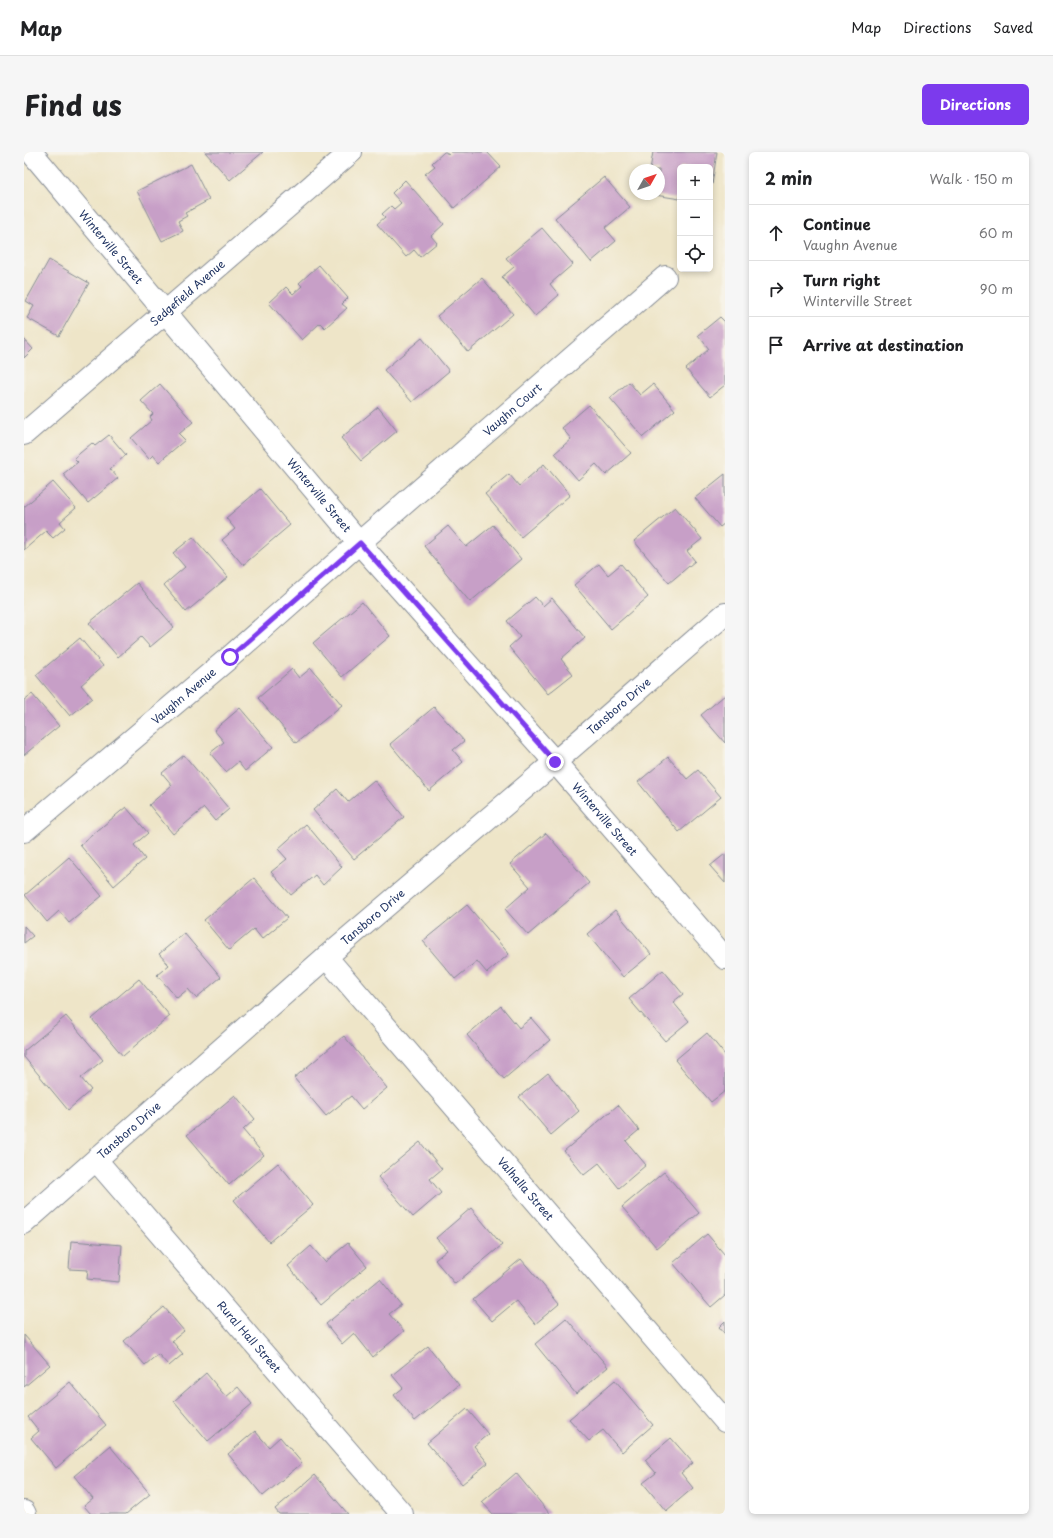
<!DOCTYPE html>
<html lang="en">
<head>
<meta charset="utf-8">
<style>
	:root { --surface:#fff; --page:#f6f6f6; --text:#202124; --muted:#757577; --line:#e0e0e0; --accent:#7c3aed }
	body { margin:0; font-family:"Playpen Sans",sans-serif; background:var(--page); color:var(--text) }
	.controls { position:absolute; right:12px; top:12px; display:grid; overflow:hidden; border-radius:6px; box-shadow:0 2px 6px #0003 }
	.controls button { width:36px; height:36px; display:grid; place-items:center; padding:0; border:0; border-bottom:1px solid var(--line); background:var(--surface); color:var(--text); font:20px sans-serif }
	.compass { position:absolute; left:605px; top:12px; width:36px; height:36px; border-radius:50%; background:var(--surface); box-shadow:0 2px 6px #0003; rotate:50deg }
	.stop { position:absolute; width:12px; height:12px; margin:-9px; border:3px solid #7c3aed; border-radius:50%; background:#fff }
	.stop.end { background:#7c3aed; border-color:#fff; box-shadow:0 1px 4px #0008 }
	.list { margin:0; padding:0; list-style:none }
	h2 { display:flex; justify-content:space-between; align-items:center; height:52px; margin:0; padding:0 16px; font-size:17px }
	h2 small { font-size:13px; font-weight:400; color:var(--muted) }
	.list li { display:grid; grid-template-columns:26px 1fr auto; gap:12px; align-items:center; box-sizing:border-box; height:56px; padding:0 16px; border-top:1px solid var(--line) }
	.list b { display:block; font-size:15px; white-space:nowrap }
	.list p { margin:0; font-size:13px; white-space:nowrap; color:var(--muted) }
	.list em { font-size:13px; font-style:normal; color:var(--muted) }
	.icon { flex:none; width:22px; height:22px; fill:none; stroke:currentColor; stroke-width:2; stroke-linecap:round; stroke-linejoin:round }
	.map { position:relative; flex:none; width:701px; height:1362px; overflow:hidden; border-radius:6px }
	header { display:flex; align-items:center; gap:24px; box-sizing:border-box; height:56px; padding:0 20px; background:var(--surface); border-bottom:1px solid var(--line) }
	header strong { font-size:19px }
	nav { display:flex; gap:22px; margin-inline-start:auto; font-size:14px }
	.intro { display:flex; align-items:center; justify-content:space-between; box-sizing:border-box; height:96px; padding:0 24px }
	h1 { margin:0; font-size:28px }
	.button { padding:10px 18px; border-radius:6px; background:var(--accent); color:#fff; font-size:14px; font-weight:700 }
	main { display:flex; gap:24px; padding:0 24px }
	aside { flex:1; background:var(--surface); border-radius:6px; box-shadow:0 2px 6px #0003 }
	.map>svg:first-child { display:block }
	.building { fill:#c79fc7 }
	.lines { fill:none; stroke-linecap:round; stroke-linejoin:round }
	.street-casing { stroke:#848a93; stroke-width:24 }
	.street { stroke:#fff; stroke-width:22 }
	.route { stroke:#7c3aed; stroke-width:5 }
	.labels { text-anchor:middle; stroke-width:3.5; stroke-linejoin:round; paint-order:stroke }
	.street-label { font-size:11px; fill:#1b2f5e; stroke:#f7f3e8 }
</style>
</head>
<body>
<header>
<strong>Map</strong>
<nav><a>Map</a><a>Directions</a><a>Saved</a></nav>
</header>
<div class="intro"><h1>Find us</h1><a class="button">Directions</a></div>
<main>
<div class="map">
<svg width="701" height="1362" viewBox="0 0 701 1362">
	<rect width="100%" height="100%" fill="#f7f3e8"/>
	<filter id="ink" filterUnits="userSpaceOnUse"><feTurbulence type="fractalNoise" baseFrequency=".025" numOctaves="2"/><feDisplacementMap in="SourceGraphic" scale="8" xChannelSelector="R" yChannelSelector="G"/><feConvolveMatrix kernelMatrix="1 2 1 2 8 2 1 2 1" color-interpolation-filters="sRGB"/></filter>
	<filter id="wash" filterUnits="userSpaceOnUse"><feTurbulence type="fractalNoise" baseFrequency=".012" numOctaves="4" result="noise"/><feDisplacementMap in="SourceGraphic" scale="16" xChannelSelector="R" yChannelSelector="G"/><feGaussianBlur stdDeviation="0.9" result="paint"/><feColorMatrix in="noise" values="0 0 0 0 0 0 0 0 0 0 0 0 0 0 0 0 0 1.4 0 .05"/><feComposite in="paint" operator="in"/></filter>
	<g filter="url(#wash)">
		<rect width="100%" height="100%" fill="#eee5c8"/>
		<g id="blocks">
			<path class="building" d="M181,0H239L206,28Z
				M420,0H422L424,3L427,0H463L477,15L430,56L401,22L411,14L408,11Z
				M629,0H693L688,33H686V15H656V47L631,43L635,42V18H626Z
				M167,12L185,48L161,61L163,64L154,69L159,79L138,89L113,39Z
				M580,25L606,55L581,76L592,89L567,110L531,66Z
				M381,28L420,72L407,84L413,91L396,105L390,98L382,105L353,72L361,65L358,62L367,54L370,57L377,51L368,41Z
				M518,76L549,112L526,132L535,143L511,164L478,125L490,115L482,106Z
				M25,108L65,131L35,184L3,166L10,154L2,149Z
				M295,113L324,146L318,152L323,156L301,176L296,171L278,188L245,151L262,135L269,142L278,134L275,131Z
				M458,126L489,162L444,200L413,164Z
				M696,165L701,170V233L686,245L662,217L685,197L674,183Z
				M398,186L425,219L388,250L360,218Z
				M0,187L9,197L0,206Z
				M605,230L616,243L629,232L651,258L619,285L586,246Z
				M136,232L169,270L155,282L161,288L135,310L129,303L125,307L107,286L128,268L126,265L129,262L117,249Z
				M565,253L607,301L582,323L572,312L554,328L531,301L547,287L538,276Z
				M354,255L373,279L337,309L317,286Z
				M85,283L102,303L86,317L94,326L64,351L39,322L54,310L50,306L68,291L71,294Z
				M520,312L546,343L497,385L461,342L485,322L495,334Z
				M701,322V371L696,375L671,346Z
				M29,330L52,356L36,370L41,376L29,386L22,379L0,398V355Z
				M236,337L266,373L219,413L198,388L211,377L202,366Z
				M651,355L678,387L663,399L671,409L645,431L610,389Z
				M469,373L497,407L446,450L400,394L424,374L442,395Z
				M169,385L204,425L162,460L140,433L161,415L149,401Z
				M575,412L584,423L597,412L624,445L587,477L550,433Z
				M113,431L150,475L126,495L117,485L94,505L65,471Z
				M511,445L519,454L528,446L561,486L537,507L549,522L524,542L485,495L496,485L483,469Z
				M338,450L366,484L318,525L289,491Z
				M56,486L79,514L57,533L68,546L46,564L12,523Z
				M287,516L318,553L272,591L234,546L268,517L275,526Z
				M8,542L35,574L0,603V548Z
				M701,543V591L677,563Z
				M410,555L440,589L429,598L439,610L405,639L366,592Z
				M216,556L249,595L221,619L214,610L202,620L186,601L200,590L190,578Z
				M160,603L205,657L191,669L180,656L149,682L125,653L148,633L138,621Z
				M644,605L663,627L674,618L697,645L655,680L614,630Z
				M350,628L380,665L330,707L289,658L313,637L324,650Z
				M102,655L124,681L110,693L121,707L90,734L56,693Z
				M282,672L318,715L299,733L291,723L267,743L247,720L263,707L254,697Z
				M522,681L565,731L504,783L481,757L506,735L486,712Z
				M701,702V731L686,714Z
				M45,705L78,744L45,771L35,759L23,770L1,743Z
				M230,726L263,766L238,787L230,777L205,798L180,768Z
				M443,753L485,802L463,821L453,809L431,827L399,789Z
				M591,758L627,802L599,825L563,782Z
				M0,774L9,784L0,791Z
				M160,781L197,825L172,846L164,837L153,846L133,823L145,813L135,802Z
				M639,818L659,842L649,850L665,869L641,889L605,847Z
				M115,827L146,864L99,904L68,867Z
				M477,854L495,876L507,866L526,888L480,927L443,883Z
				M42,864L79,908L57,926L67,938L44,958L0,905V899Z
				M683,881L701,903V939L687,950L651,908Z
				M320,884L363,936L338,957L327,944L302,964L270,926Z
				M524,921L555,959L527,983L495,945Z
				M211,943L231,967L219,978L240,1003L205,1033L163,983Z
				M594,953L615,978L602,989L622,1013L595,1036L575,1011L560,1023L540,999Z
				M396,990L418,1017L406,1027L417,1041L389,1065L354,1025Z
				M254,1011L289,1053L245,1090L210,1048Z
				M640,1020L675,1061L633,1096L598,1055Z
				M447,1056L478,1093L431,1132L411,1108L423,1098L412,1086Z
				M683,1082L701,1103V1143L687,1155L649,1111Z
				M47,1089L98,1093L95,1130L63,1127L64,1118L45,1117Z
				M324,1091L343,1114L297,1153L264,1114L287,1094L301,1110Z
				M497,1107L535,1152L511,1172L492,1149L468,1169L449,1147Z
				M356,1127L377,1153L365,1162L380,1179L349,1205L330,1181L318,1192L302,1172Z
				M140,1155L160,1179L148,1189L159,1202L145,1214L134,1202L121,1213L100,1189Z
				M542,1166L584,1215L552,1242L511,1192Z
				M701,1169V1182L695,1175Z
				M0,1183L26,1213L0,1235Z
				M404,1194L435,1233L391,1269L370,1243L379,1236L368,1223Z
				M182,1221L202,1245L214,1235L228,1252L184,1289L150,1249Z
				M591,1228L629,1273L598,1300L579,1278L565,1289L545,1267Z
				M46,1230L82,1273L32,1316L7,1286L15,1279L4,1265Z
				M443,1257L464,1282L450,1294L464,1311L438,1332L403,1291Z
				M231,1279L245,1295L256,1285L278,1311L239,1344L204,1302Z
				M647,1286L669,1311L657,1321L669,1336L642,1359L619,1331L632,1321L621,1308Z
				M86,1294L126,1342L102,1362H67L60,1354L69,1347L50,1324Z
				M492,1321L525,1361L524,1362H469L458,1350Z
				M291,1323L324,1362H255L251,1357Z"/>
		</g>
	</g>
	<g filter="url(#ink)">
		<use href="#blocks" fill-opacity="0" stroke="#848a93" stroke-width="1"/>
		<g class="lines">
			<defs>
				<g id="street">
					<path id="s1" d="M7,0L335,391L531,610L701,806"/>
					<path id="s2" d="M0,282L327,0"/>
					<path id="s3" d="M0,679L206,505L335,391L641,125"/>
					<path id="s4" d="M302,805L701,1269"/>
					<path id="s5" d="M72,1008L378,1362"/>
					<path id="s6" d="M0,1071L302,805L531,610L701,462"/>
					<path d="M0,1360L1,1362"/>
				</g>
			</defs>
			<use href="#street" class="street-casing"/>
			<use href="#street" class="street"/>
		</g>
	</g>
	<g class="lines" filter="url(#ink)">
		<path class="route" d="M206,505L336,391L531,610"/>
	</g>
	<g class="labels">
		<g class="street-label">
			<text dy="4" stroke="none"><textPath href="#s1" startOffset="124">Winterville Street</textPath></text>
			<text dy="4" stroke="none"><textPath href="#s2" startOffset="216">Sedgefield Avenue</textPath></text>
			<text dy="4" stroke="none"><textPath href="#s3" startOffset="645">Vaughn Court</textPath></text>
			<text dy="4" stroke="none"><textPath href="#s1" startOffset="448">Winterville Street</textPath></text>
			<text dy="4" stroke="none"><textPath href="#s3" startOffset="209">Vaughn Avenue</textPath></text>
			<text dy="4" stroke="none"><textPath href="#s6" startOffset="788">Tansboro Drive</textPath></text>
			<text dy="4" stroke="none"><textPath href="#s1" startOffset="880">Winterville Street</textPath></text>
			<text dy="4" stroke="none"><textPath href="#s6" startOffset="464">Tansboro Drive</textPath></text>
			<text dy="4" stroke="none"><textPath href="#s6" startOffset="140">Tansboro Drive</textPath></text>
			<text dy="4" stroke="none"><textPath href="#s4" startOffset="306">Valhalla Street</textPath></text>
			<text dy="4" stroke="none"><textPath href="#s5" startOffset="234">Rural Hall Street</textPath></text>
		</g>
	</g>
</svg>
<div class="controls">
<button>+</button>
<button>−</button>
<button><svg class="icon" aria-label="locate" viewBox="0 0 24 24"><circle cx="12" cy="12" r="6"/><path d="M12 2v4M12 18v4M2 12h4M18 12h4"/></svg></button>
</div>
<svg class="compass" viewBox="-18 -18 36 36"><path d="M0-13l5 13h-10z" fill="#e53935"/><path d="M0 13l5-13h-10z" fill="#757577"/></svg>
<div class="stop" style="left:206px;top:505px"></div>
<div class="stop end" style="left:531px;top:610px"></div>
</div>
<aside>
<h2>2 min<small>Walk · 150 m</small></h2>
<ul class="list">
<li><svg class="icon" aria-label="ahead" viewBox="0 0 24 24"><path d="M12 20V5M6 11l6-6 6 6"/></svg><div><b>Continue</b><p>Vaughn Avenue</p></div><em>60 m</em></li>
<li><svg class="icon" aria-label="right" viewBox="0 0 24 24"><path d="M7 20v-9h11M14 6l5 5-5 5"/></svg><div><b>Turn right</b><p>Winterville Street</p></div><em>90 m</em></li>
<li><svg class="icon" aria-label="arrive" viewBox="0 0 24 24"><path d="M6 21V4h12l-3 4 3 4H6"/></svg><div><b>Arrive at destination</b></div></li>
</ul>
</aside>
</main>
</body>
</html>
